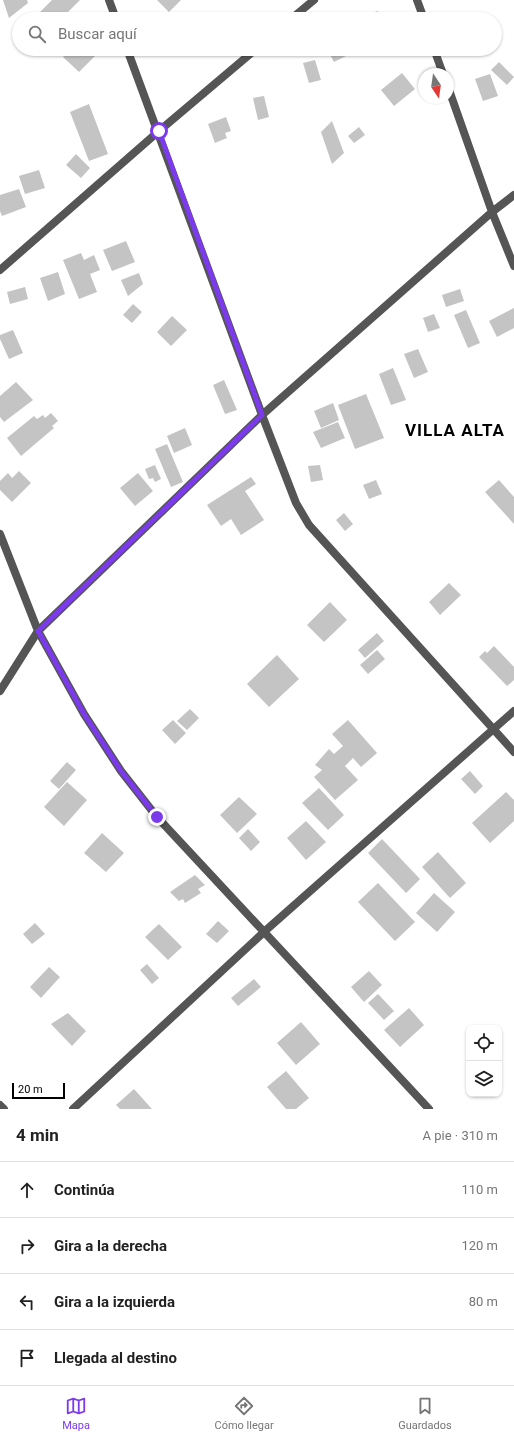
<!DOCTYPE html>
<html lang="es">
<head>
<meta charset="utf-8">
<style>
	:root { --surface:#fff; --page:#f2f2f2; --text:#222; --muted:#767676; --line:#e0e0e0; --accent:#7c3aed }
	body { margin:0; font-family:Roboto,sans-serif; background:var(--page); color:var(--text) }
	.controls { position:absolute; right:12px; bottom:12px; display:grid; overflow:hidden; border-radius:8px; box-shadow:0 1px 3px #0004 }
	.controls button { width:36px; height:36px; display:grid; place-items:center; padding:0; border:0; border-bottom:1px solid var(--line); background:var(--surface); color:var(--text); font:20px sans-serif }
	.compass { position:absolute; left:418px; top:68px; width:36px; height:36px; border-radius:50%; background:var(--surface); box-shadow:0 1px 3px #0004; rotate:167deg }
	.scale { position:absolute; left:12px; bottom:10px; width:53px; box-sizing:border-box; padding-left:4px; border:2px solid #000; border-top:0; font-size:11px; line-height:14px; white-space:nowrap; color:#000; -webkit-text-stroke:3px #fff; paint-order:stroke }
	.stop { position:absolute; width:12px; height:12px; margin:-9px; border:3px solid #7c3aed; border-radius:50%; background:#fff }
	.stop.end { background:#7c3aed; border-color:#fff; box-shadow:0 1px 4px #0008 }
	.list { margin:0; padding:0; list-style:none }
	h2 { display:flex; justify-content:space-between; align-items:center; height:52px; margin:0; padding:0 16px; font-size:17px }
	h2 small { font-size:13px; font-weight:400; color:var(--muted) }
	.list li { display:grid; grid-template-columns:26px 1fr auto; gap:12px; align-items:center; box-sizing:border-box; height:56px; padding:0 16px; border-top:1px solid var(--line) }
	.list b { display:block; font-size:15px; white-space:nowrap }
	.list em { font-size:13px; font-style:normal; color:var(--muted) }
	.icon { flex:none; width:22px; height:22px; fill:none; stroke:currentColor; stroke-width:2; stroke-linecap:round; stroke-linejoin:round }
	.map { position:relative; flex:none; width:514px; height:1109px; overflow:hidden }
	.search { position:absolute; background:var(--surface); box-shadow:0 1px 3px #0004; left:12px; right:12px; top:12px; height:44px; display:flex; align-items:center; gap:10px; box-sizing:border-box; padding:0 14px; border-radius:22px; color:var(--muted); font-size:15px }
	.sheet { height:276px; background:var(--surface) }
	nav { display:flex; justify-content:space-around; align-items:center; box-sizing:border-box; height:56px; border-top:1px solid var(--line); background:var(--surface); font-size:11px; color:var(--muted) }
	nav a { display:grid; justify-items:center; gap:2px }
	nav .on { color:var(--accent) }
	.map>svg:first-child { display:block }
	.building { fill:#c4c4c4 }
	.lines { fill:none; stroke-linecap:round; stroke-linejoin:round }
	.street { stroke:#555; stroke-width:8 }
	.route { stroke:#7c3aed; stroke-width:5 }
	.labels { text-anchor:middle; stroke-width:3.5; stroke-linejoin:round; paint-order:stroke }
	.district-label { font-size:17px; font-weight:bold; letter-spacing:1px; fill:#000; stroke:#fff }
</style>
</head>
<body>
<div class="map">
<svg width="514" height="1109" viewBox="0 0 514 1109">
	<rect width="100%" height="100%" fill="#fff"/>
	<path class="building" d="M3,0H27L28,3L9,18Z
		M52,0H80L61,19H33Z
		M157,0H181L169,12Z
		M378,11L380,19H352Z
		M71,49H102L79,72L63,57Z
		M327,49H352L354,52L334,62Z
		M315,60L321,80L309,83L303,63Z
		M499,62L514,77L507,85L491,70Z
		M402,73L415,89L394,106L381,90Z
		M490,74L498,96L483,101L475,79Z
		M264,96L269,117L258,120L253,98Z
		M89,104L108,154L89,161L70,112Z
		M226,117L231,131L225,133L227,138L215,143L208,124Z
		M332,121L344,153L332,164L321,132Z
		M359,127L365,135L354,143L348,136Z
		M76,154L90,168L81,178L66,165Z
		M39,170L45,188L25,194L19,176Z
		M19,189L26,207L2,216L0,211V195Z
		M126,241L135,262L112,271L103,250Z
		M81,253L84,260L94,255L100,270L90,274L97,292L79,299L63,260Z
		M58,272L65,294L48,301L40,278Z
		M139,273L143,284L128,296L121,280Z
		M25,287L28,299L10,304L7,292Z
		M460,289L464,301L446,307L442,295Z
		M133,304L142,312L132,323L123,315Z
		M514,308V328L497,337L489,321Z
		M466,310L480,343L468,348L454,315Z
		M434,314L440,328L428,332L423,318Z
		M172,316L187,330L171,346L157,332Z
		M13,330L23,353L9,359L0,339V335Z
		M418,349L428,372L414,378L404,354Z
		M393,368L406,400L391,405L379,374Z
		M224,380L237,410L225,414L213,385Z
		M16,382L33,400L4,422L0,417V396Z
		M366,394L384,438L355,449L338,405Z
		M333,403L339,420L321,428L314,411Z
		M51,413L58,421L52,426L54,428L21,456L7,438L34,416L37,419L43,415L45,418Z
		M338,422L345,438L321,448L313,432Z
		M185,428L192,445L174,453L167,436Z
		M167,444L183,482L171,487L155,449Z
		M155,465L161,479L155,482L153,478L149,479L145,469Z
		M320,465L323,480L311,482L308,466Z
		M19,471L31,483L12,502L0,490V481L8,473L12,478Z
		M138,473L153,491L135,506L120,488Z
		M251,477L256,484L245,491L264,520L241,535L231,519L221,526L207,505Z
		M376,480L382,494L369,499L363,485Z
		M499,480L514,497V524L485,492Z
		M344,513L353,524L345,531L336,520Z
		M449,583L461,595L440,615L429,602Z
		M330,602L347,620L324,642L307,625Z
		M377,633L384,641L365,658L358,650Z
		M494,646L514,667V680L507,686L479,657L485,651L487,653Z
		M377,650L385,659L368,674L360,665Z
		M277,655L299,679L269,707L247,684Z
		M190,709L199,718L187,730L177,721Z
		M173,720L186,733L175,744L162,730Z
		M348,720L377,753L361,767L353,758L345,766L358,780L335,800L314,777L322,770L315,765L329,749L334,754L343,746L332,734Z
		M67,762L76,770L59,789L50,781Z
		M470,771L483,786L475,794L461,779Z
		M67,782L87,800L64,826L44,807Z
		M319,788L344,815L328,830L302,803Z
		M506,792L514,800V821L490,843L472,823Z
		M239,797L257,814L237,833L220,815Z
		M306,821L326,842L306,860L287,838Z
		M248,829L260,842L251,851L239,838Z
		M102,833L124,853L106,872L84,853Z
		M382,839L420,879L406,893L368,853Z
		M438,852L466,883L450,898L422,867Z
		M195,875L205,885L198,889L201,893L185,903L183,899L179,901L170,892Z
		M378,883L415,922L395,941L358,902Z
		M434,893L455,912L437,932L416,913Z
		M218,921L229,931L217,943L206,934Z
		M35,923L45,934L32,944L23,934Z
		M159,924L182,947L168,960L145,937Z
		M147,964L159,978L152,984L140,970Z
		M49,967L60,977L41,998L30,987Z
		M369,971L382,985L364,1002L351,987Z
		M254,979L261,987L238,1006L231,998Z
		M378,994L394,1011L384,1020L368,1003Z
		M409,1008L424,1025L400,1047L384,1030Z
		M68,1013L86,1031L72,1046L51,1024Z
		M301,1022L320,1044L296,1065L277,1043Z
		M286,1071L309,1098L296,1109H286L267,1087Z
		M134,1089L152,1109H120L116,1105Z"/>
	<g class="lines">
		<path class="street" d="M109,0L116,19
			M417,0L424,19
			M291,19L314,0
			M127,49L262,415L296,503L309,525L514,752
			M434,49L443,74
			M448,87L492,212L514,266
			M0,270L159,131L256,49
			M0,534L38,631L84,714L121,771L157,817L429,1109
			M0,691L38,631L262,415L492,212L514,195
			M0,1105L4,1109
			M73,1109L265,931L514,711"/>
	</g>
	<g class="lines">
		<path class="route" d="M157,817L121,771L84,714L38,631L262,415L159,131"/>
	</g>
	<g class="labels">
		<g class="district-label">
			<text x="455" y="436">VILLA ALTA</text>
		</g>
	</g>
</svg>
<div class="controls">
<button><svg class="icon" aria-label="locate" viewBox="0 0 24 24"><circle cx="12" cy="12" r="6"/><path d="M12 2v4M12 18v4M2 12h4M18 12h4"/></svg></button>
<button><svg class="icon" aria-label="layers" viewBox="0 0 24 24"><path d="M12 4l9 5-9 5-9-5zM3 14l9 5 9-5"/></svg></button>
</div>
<svg class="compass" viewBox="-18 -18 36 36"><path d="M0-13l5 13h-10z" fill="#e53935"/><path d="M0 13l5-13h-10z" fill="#767676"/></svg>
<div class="scale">20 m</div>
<div class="stop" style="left:159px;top:131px"></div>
<div class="stop end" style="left:157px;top:817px"></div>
<div class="search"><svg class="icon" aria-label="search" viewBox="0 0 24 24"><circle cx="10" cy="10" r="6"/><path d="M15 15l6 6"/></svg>Buscar aquí</div>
</div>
<section class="sheet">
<h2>4 min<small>A pie · 310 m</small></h2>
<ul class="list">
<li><svg class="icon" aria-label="ahead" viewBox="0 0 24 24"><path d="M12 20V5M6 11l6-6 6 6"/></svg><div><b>Continúa</b></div><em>110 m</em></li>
<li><svg class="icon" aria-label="right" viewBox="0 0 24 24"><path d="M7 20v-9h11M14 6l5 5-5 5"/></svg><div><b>Gira a la derecha</b></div><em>120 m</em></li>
<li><svg class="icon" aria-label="left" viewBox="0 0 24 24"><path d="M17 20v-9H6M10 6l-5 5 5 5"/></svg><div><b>Gira a la izquierda</b></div><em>80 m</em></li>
<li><svg class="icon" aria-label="arrive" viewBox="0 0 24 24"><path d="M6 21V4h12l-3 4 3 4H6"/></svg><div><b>Llegada al destino</b></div></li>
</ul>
</section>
<nav>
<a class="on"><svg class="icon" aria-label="map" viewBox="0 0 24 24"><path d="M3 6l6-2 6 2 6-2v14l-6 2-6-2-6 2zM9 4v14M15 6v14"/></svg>Mapa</a>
<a><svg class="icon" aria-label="directions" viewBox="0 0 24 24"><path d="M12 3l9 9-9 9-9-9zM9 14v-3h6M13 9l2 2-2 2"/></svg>Cómo llegar</a>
<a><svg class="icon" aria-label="saved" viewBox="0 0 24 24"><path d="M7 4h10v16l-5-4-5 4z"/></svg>Guardados</a>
</nav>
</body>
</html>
